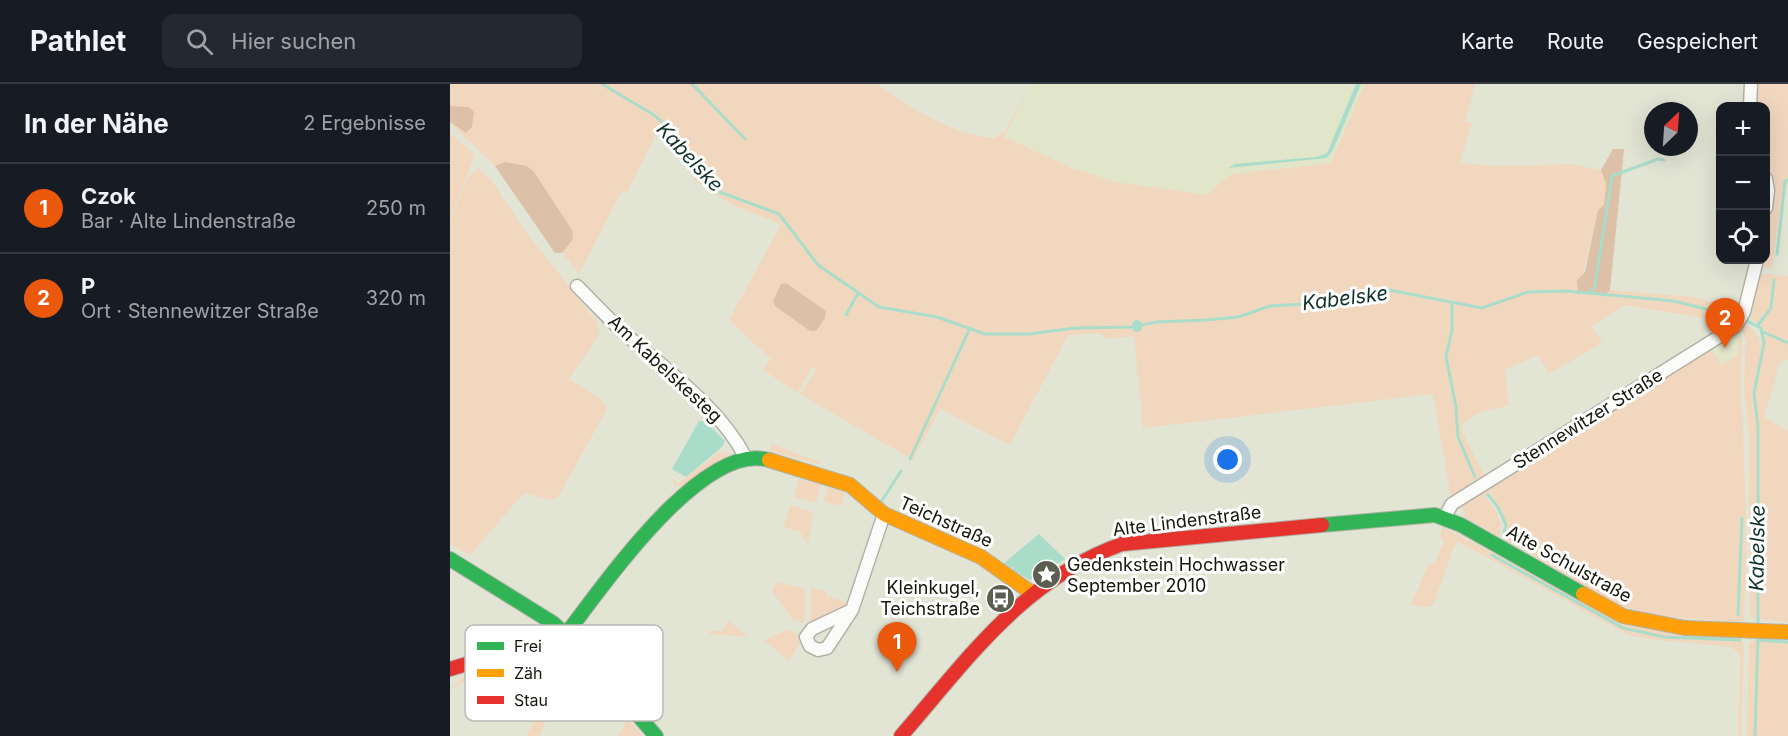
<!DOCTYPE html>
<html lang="de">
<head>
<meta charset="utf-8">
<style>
	:root { --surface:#171b24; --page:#242831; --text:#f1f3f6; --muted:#9ea1a6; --line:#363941; --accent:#ea580c }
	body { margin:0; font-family:Inter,sans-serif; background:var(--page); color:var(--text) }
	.controls { position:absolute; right:18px; top:18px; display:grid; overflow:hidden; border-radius:12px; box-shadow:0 6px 24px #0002 }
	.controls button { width:54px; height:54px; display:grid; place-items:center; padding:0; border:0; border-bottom:2px solid var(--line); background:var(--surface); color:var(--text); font:30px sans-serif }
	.compass { position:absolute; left:1194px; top:18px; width:54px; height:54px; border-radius:50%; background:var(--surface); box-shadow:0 6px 24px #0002; rotate:25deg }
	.you { position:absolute; left:778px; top:376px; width:21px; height:21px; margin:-15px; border:4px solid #fff; border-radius:50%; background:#1a73e8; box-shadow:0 0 0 9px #1a73e833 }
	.badge { display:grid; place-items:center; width:39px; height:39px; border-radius:50%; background:var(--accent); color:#fff; font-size:20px; font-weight:700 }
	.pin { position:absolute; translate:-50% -50px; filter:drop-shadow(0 2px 3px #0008) }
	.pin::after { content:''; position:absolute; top:32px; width:21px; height:18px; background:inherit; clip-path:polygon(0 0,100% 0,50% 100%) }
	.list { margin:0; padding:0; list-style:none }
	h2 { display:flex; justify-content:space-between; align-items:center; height:78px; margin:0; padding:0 24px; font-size:26px }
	h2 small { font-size:20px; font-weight:400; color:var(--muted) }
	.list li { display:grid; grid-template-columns:39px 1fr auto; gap:18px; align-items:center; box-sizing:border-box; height:90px; padding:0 24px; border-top:2px solid var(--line) }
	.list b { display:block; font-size:22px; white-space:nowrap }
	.list p { margin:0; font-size:20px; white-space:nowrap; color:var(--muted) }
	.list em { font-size:20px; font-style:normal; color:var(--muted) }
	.icon { flex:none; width:33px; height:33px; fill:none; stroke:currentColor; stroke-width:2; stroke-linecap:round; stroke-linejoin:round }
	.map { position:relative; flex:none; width:1338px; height:652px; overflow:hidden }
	header { display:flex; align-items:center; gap:36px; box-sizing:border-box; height:84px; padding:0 30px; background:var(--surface); border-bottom:2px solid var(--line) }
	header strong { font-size:28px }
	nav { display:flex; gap:33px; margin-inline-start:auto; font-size:21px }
	.search { width:420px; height:54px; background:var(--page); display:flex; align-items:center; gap:15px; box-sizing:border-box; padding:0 21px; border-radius:12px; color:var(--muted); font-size:22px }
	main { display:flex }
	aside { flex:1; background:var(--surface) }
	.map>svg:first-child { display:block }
	.built { fill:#e1e5c9 }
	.green { fill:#f2d7bf }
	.forest { fill:#dcc0a7 }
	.water { fill:#aadcca }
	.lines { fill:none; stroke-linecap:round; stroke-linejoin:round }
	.stream { stroke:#aadcca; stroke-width:3 }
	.canal { stroke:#aadcca; stroke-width:10 }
	.street-casing { stroke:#b1b2a6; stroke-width:15 }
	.fast-casing { stroke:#b1b2a6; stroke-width:16 }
	.slow-casing { stroke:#b1b2a6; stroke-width:16 }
	.jam-casing { stroke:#b1b2a6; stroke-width:16 }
	.street { stroke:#fbfbf9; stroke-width:12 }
	.fast { stroke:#30b455; stroke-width:14 }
	.slow { stroke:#ff9f0a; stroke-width:14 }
	.jam { stroke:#e5322d; stroke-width:14 }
	.labels { text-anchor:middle; stroke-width:6; stroke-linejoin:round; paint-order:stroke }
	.street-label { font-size:18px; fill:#15160c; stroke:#fff }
	.poi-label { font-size:18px; fill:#15160c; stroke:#fff; text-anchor:start }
	.water-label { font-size:20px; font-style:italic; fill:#0e3129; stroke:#fff }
	.key { fill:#fff; stroke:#b9b9b6; stroke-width:1.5 }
	.key-label { font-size:16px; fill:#15160c }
</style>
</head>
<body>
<header>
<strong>Pathlet</strong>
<div class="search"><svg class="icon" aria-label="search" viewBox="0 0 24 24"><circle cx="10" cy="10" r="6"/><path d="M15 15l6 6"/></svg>Hier suchen</div>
<nav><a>Karte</a><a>Route</a><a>Gespeichert</a></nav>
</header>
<main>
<aside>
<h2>In der Nähe<small>2 Ergebnisse</small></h2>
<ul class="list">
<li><span class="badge">1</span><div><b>Czok</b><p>Bar · Alte Lindenstraße</p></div><em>250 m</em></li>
<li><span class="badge">2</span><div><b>P</b><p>Ort · Stennewitzer Straße</p></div><em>320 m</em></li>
</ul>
</aside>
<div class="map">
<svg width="1338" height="652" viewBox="0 0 1338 652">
	<rect width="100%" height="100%" fill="#e2e4d4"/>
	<path class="built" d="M582,0H915L882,79L781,90L757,111L665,98L622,84L554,53Z
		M1288,249V271L1271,281L1261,266Z"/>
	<path class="green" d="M0,0H427C461,24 503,51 545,54L555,47L582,0L554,53L622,84L665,98L757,111L781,90L881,79L915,0H1025L1015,37L1022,39L1010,79L1048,82L1122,80L1151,86L1156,99L1154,121L1148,126L1132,193L1156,210L1160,206L1245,213L1288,225L1285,230L1257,221L1254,223L1283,233L1279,238L1175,221L1142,242L1152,259L1099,290L1088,271L1055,286L1059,322C1041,325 1019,328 1011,345L1034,391L1001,412L983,310L693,344L684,252L655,255L650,249L618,251L560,361L490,325L463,376L350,310L366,287L362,283L348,309L313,286L321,275L279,236L331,140L282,121L246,97L231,70L209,44L177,109L172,107L129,190L45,82L0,39Z
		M1307,0H1338V95L1334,96L1322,184L1312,182V176H1316L1323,99L1316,76V22H1305Z
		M0,49L25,71L0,134Z
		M28,84L41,96L76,148L146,237L149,247L147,254L119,295L151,315L157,325L108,413L101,416L74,409L20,471L0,460V137L18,93Z
		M1314,190L1338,192V275L1329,280L1314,333L1338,347V538L1305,535L1300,531L1299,350L1294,301L1296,258L1292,246L1297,241L1306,249L1310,261L1318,249L1301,234L1310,192Z
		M1289,248C1296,264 1290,285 1291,302C1294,380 1299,458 1294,536L1287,539C1244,533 1203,536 1163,518L1054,455L1057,440L1040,408L1034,412C1046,424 1053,436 1050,453L1015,433L1012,425L1016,418L1261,266L1271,281L1288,271Z
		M321,360L371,378L370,380L321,367Z
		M270,367L272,370L279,367L276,374L236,403L224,402L222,393L228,400Z
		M349,395L371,401L366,419L344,413Z
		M377,403L395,408L392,422L374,418Z
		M340,421L359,427L363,432L358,461L350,448L334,443Z
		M993,443L1151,528L1291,554L1294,567L1291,652H1288L1290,571L1282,563L1198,555L1178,551L1009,458L1004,463L983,521L978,523L961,521L978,481L985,479L994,457L990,453Z
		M327,498L356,505L354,539L343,536L322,507Z
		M361,504L376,507V512L399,519V522L360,540Z
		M279,537L298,553L260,550L259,547H271Z
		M337,546L346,549L350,559L339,577L314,556Z
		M1303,556L1338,560V652H1297L1299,559Z
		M69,575L24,589L99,630L89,652H76L87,631L84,624L31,595L23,594L0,605L19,588Z
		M165,620L193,652H168L176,639L162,623Z"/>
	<path class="forest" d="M0,22L19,23L24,28L22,43L16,49L0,38Z
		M1163,65H1174L1160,206L1156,210L1128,207L1127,196L1135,188L1148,126L1154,121L1156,99L1151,86Z
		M55,78L77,82L84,88L122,146L123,155L112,169H105L45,82Z
		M336,199L376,227L375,234L366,247H360L325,222L323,217L331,200Z"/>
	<path class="water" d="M906,0H911L883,66L877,74L778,84L785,80L866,73L877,69Z
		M249,337H255L275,357L272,363L236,393L222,385Z
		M589,450L615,475L580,496L563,486V482L561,484L554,479Z"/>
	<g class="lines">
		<path class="stream" d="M152,0L204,31L218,44L252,91L267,107L329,130L368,181L429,223L487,233L535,250H579L625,244L683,243L706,238L756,236L788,233L820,222L889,218L939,206L1032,224L1078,208L1116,207L1224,217L1287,233
			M242,0L295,55
			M1327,170L1335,97L1338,96
			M1141,209L1145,202L1162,92L1208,75L1214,76
			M1002,220V246L996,273L1006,323L1008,353L1025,393
			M396,231L408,209
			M1293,235L1311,244L1314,259L1304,309L1308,344V539
			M1308,241L1321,224L1324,196
			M1313,248L1338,259
			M460,375L519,246
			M1038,411L1048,423L1056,441L1054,449
			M431,418L451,387
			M1042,471L1173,544L1214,553L1290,556
			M1288,531L1292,434
			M1307,556L1338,558
			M1305,652L1308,552"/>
		<path class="canal" d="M687,243V241"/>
		<defs>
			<path id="street" d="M1300,22L1301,0
				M1316,95L1318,106L1316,124
				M127,202C142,217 157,233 173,248C217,287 268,321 296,374
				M994,434L1002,420L1286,242L1294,228L1307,176
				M402,526L362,545L356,553L360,562L368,566L377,564L402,526L434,430"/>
			<path id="fast" d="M872,441L985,431L1011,441L1133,510
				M0,475L103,539L124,558L206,652
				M116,550C152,504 252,356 319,376"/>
			<path id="slow" d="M319,376L400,401L434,430L531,473L582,509
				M1133,510L1173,532L1235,544L1338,548"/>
			<path id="jam" d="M0,585L116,550
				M451,652C518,575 572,496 672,460L872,441"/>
		</defs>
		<use href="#street" class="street-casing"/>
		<use href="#fast" class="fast-casing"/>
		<use href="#slow" class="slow-casing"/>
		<use href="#jam" class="jam-casing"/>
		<use href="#street" class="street"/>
		<use href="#fast" class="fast"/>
		<use href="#slow" class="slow"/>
		<use href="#jam" class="jam"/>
	</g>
	<defs>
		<symbol id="sight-disc" viewBox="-11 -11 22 22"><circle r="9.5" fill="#5d5e52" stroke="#fff"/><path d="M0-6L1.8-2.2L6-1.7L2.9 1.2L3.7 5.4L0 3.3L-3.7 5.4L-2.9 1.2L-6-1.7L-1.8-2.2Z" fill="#fff"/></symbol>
		<symbol id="bus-disc" viewBox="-11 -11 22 22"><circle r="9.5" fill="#5d5e52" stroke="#fff"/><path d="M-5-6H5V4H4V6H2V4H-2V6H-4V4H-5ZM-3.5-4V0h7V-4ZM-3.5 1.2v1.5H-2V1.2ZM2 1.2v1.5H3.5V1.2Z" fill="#fff"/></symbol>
	</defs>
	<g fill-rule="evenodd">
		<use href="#sight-disc" x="580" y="474" width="33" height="33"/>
		<use href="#bus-disc" x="534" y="498" width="33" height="33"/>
	</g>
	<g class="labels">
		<g class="street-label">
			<text transform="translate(215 285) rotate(43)" y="6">Am Kabelskesteg</text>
			<text transform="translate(1138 335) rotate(-32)" y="6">Stennewitzer Straße</text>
			<text transform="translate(737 437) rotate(-7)" y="6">Alte Lindenstraße</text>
			<text transform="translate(496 438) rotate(24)" y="6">Teichstraße</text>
			<text transform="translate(1119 480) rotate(29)" y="6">Alte Schulstraße</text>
		</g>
		<g class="poi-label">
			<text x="617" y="487">Gedenkstein Hochwasser<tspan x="617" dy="21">September 2010</tspan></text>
			<text x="530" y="510" text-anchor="end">Kleinkugel,<tspan x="530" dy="21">Teichstraße</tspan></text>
		</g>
		<g class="water-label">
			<text transform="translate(240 73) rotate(47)" y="7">Kabelske</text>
			<text transform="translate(895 214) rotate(-7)" y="7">Kabelske</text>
			<text transform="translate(1307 464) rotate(-89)" y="7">Kabelske</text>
		</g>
	</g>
	<rect x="15" y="541" width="198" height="96" rx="9" class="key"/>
	<rect x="27" y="558" width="27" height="8" fill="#30b455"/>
	<rect x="27" y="585" width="27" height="8" fill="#ff9f0a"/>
	<rect x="27" y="612" width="27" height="8" fill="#e5322d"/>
	<g class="key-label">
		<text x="64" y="568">Frei</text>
		<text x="64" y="595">Zäh</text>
		<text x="64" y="622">Stau</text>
	</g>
</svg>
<div class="controls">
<button>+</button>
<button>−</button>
<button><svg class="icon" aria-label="locate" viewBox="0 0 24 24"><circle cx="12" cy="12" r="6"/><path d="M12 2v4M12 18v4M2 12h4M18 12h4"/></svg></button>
</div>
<svg class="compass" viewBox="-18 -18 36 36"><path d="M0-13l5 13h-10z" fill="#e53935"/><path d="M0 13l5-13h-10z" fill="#9ea1a6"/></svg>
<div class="you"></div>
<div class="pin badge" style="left:447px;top:588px">1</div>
<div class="pin badge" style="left:1275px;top:264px">2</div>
</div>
</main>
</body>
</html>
